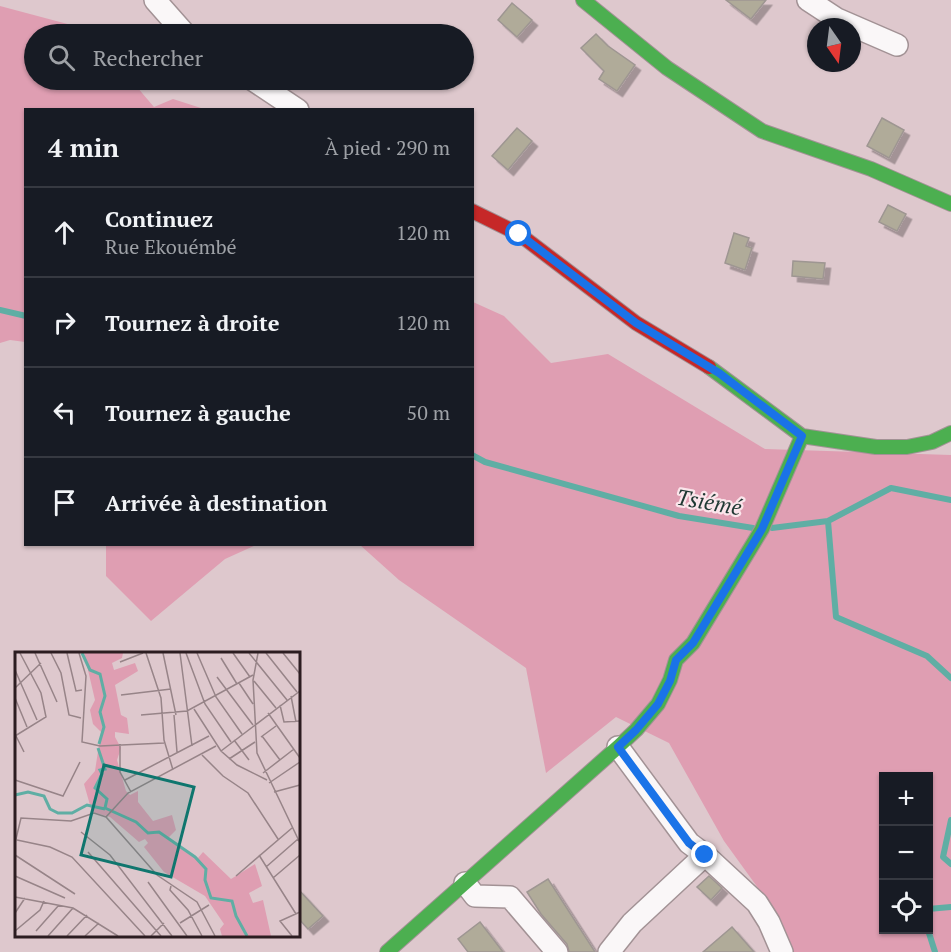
<!DOCTYPE html>
<html lang="fr">
<head>
<meta charset="utf-8">
<style>
	:root { --surface:#171b24; --page:#242831; --text:#f1f3f6; --muted:#9ea1a6; --line:#363941 }
	body { margin:0; font-family:"PT Serif",serif; background:var(--page); color:var(--text) }
	.controls { position:absolute; right:18px; bottom:18px; display:grid; overflow:hidden; border-radius:0px; box-shadow:0 2px 4px #0004 }
	.controls button { width:54px; height:54px; display:grid; place-items:center; padding:0; border:0; border-bottom:2px solid var(--line); background:var(--surface); color:var(--text); font:30px sans-serif }
	.compass { position:absolute; left:807px; top:18px; width:54px; height:54px; border-radius:50%; background:var(--surface); box-shadow:0 2px 4px #0004; rotate:166deg }
	.stop { position:absolute; width:18px; height:18px; margin:-14px; border:4px solid #1a73e8; border-radius:50%; background:#fff }
	.stop.end { background:#1a73e8; border-color:#fff; box-shadow:0 2px 6px #0008 }
	.list { margin:0; padding:0; list-style:none }
	h2 { display:flex; justify-content:space-between; align-items:center; height:78px; margin:0; padding:0 24px; font-size:26px }
	h2 small { font-size:20px; font-weight:400; color:var(--muted) }
	.list li { display:grid; grid-template-columns:39px 1fr auto; gap:18px; align-items:center; box-sizing:border-box; height:90px; padding:0 24px; border-top:2px solid var(--line) }
	.list b { display:block; font-size:22px; white-space:nowrap }
	.list p { margin:0; font-size:20px; white-space:nowrap; color:var(--muted) }
	.list em { font-size:20px; font-style:normal; color:var(--muted) }
	.icon { flex:none; width:33px; height:33px; fill:none; stroke:currentColor; stroke-width:2; stroke-linecap:round; stroke-linejoin:round }
	.map { position:relative; flex:none; width:951px; height:952px; overflow:hidden }
	.search { position:absolute; background:var(--surface); box-shadow:0 2px 4px #0004; left:24px; top:24px; width:450px; height:66px; display:flex; align-items:center; gap:15px; box-sizing:border-box; padding:0 21px; border-radius:33px; color:var(--muted); font-size:22px }
	.panel { position:absolute; background:var(--surface); box-shadow:0 2px 4px #0004; left:24px; top:108px; width:450px; height:438px; border-radius:0px }
	.map>svg:first-child { display:block }
	.green { fill:#df9eb2; fill-rule:evenodd }
	.lines { fill:none; stroke-linecap:round; stroke-linejoin:round }
	.stream { stroke:#5faea4; stroke-width:6 }
	.building { fill:#b0ab99; stroke:#9e9692; stroke-width:1.5; filter:url(#shadow) }
	.street-casing { stroke:#a29295; stroke-width:24 }
	.fast-casing { stroke:#a29295; stroke-width:16 }
	.jam-casing { stroke:#a29295; stroke-width:16 }
	.street { stroke:#faf7f8; stroke-width:21 }
	.fast { stroke:#4caf50; stroke-width:14 }
	.jam { stroke:#c62828; stroke-width:14 }
	.route { stroke:#1a73e8; stroke-width:8 }
	.labels { text-anchor:middle; stroke-width:4.5; stroke-linejoin:round; paint-order:stroke }
	.water-label { font-size:22px; font-style:italic; fill:#1f3833; stroke:#fbe5eb }
	.inset-river { fill:none; stroke:#5faea4; stroke-width:3 }
	.inset-road { fill:none; stroke:#978488; stroke-width:1.5 }
	.view { fill:#0f766e; fill-opacity:0.15; stroke:#0f766e; stroke-width:3 }
	.inset-edge { fill:none; stroke:#2c1d21; stroke-width:3 }
</style>
</head>
<body>
<div class="map">
<svg width="951" height="952" viewBox="0 0 951 952">
	<defs>
		<filter id="shadow"><feDropShadow dx="5.5" dy="5.5" stdDeviation="0" flood-color="#0004"/></filter>
	</defs>
	<rect width="100%" height="100%" fill="#dec8cd"/>
	<path class="green" d="M0,6L90,30L94,34H34V80H131L154,107L173,99L204,109L26,110L25,342L10,340L0,343Z
		M473,302L504,316L551,363L608,354L765,449L951,455V952H790L766,899L724,841L669,743L616,717L546,773L526,668L399,580L360,545L472,544ZM884,776H928V930H884Z
		M106,545V544L256,545L225,559L151,621L106,576Z"/>
	<g class="lines">
		<path class="stream" d="M0,310L26,316
			M472,455L485,462L679,516L753,528
			M828,521L891,488L951,500
			M772,528L828,521L836,617L927,656L951,678
			M951,820L943,857L951,864
			M928,909L951,907
			M928,930L935,952"/>
	</g>
	<path class="building" d="M726,0H766L751,19Z
		M512,3L532,20L517,37L498,20Z
		M596,34L608,46L635,65L617,91L599,79L604,71L581,48Z
		M882,118L904,130L889,158L867,146Z
		M517,128L532,141L508,170L492,156Z
		M888,205L906,214L897,231L879,222Z
		M734,233L749,238L746,246L752,248L745,270L725,263Z
		M793,261L825,263L823,279L792,276Z
		M709,876L722,888L711,900L697,887Z
		M548,879L595,952H569L567,944L541,914L527,892Z
		M298,889L323,916L308,929L298,918Z
		M480,922L503,952H468L458,939Z
		M732,927L754,952H703Z"/>
	<g class="lines">
		<defs>
			<path id="street" d="M155,0L185,34
				M808,0L837,19L897,45
				M253,80L298,110
				M618,747L689,843L705,855L757,903L769,922L782,952
				M465,883L475,896L510,897L557,952
				M609,952L632,923L705,855"/>
			<path id="fast" d="M583,0L667,68L762,131L871,169L951,204
				M709,367L802,436L876,447H907L932,442L951,433
				M387,952L618,747L636,730L658,704L670,680L676,660L693,643L762,529L802,436"/>
			<path id="jam" d="M472,211L519,234L636,323L709,367"/>
		</defs>
		<use href="#street" class="street-casing"/>
		<use href="#fast" class="fast-casing"/>
		<use href="#jam" class="jam-casing"/>
		<use href="#street" class="street"/>
		<use href="#fast" class="fast"/>
		<use href="#jam" class="jam"/>
	</g>
	<g class="lines">
		<path class="route" d="M519,234L636,323L719,373L802,436L762,529L693,643L676,660L670,681L658,704L636,730L618,747L689,843L705,855"/>
	</g>
	<g class="labels">
		<g class="water-label">
			<text transform="translate(709 502) rotate(10)" y="8">Tsiémé</text>
		</g>
	</g>
	<g transform="translate(15 652)">
		<rect width="285" height="285" fill="#dec8cd"/>
		<path d="M69,1H108L107,6L97,11L99,18L120,11L123,19L100,33L106,63L112,66L114,82L100,80V85L106,96L102,108L111,139L115,143L123,139V150L138,169L157,163L161,178L154,185L156,190L183,206L188,200L216,227L240,212L247,234L234,241L238,251L248,248L256,284H207L205,277L209,272L190,244L149,220L129,195L133,191L130,187L124,190L95,165L77,160L69,132L80,119L86,80L78,72L75,58L80,48Z" fill="#df9eb2"/>
		<path class="inset-river" d="M67,1L75,18L85,22L90,44L85,60L89,75L84,92M83,96L90,117L85,118L87,122L80,136L92,147L90,156L121,170L133,181L144,180L180,205L191,217L190,228L196,246L217,249L221,264L232,284M0,143L13,140L29,144L35,157L43,161H57L72,153L90,157"/>
		<path class="inset-road" d="M20,1L42,50M36,1L46,21L54,63L66,66M52,1L61,39L67,38M64,1L71,24L67,90L85,94L149,91M131,1L146,46L149,88L158,118M148,1L161,63M165,1L177,94M171,1L190,52L216,90M182,1L201,45L227,82M218,1L235,25M234,1L272,48M243,1L238,28L242,101L285,191M251,1L282,40M268,1L285,22M206,6L222,32M105,10L128,1M0,18L22,68M202,25L238,73M239,29L261,56M224,31L238,52M0,36L26,11M106,43L156,37M276,44L281,70M0,46L12,75M265,53L269,70L285,69M179,57L206,99L222,113L252,128M253,61L285,106M126,63L172,59L238,23M159,63L162,100M0,82L9,100M0,84L31,65L26,41L5,1M247,84L265,108M246,85L261,74M219,88L234,108M105,92V120L116,140M206,99L285,39M187,103L208,124L233,141L263,187M214,107L240,90M248,121L279,97M0,128L48,144L65,110M110,128L194,84M254,131L285,110M259,140L285,133M91,165L113,141L201,94M66,180L95,203L157,284M2,188L35,195L57,205L130,284M0,191L6,166L56,169L79,161L91,165L142,223L182,250L200,284M73,200L146,284M0,203L60,242M244,203L281,262M251,215L283,187M0,224L50,246M221,224L277,176M258,226L285,203M133,230L172,284M156,234L155,238L173,258L187,284M0,245L58,256L103,284M0,261L10,246M165,271L194,253M0,279L25,258L29,249M21,279L44,253M33,284L58,256M52,284L72,263M70,284L84,271M136,284L149,271M277,284L265,269L285,260"/>
		<path class="view" d="M89,113L179,135L156,225L66,203Z"/>
		<rect width="285" height="285" class="inset-edge"/>
	</g>
</svg>
<div class="controls">
<button>+</button>
<button>−</button>
<button><svg class="icon" aria-label="locate" viewBox="0 0 24 24"><circle cx="12" cy="12" r="6"/><path d="M12 2v4M12 18v4M2 12h4M18 12h4"/></svg></button>
</div>
<svg class="compass" viewBox="-18 -18 36 36"><path d="M0-13l5 13h-10z" fill="#e53935"/><path d="M0 13l5-13h-10z" fill="#9ea1a6"/></svg>
<div class="stop" style="left:519px;top:234px"></div>
<div class="stop end" style="left:705px;top:855px"></div>
<div class="search"><svg class="icon" aria-label="search" viewBox="0 0 24 24"><circle cx="10" cy="10" r="6"/><path d="M15 15l6 6"/></svg>Rechercher</div>
<section class="panel">
<h2>4 min<small>À pied · 290 m</small></h2>
<ul class="list">
<li><svg class="icon" aria-label="ahead" viewBox="0 0 24 24"><path d="M12 20V5M6 11l6-6 6 6"/></svg><div><b>Continuez</b><p>Rue Ekouémbé</p></div><em>120 m</em></li>
<li><svg class="icon" aria-label="right" viewBox="0 0 24 24"><path d="M7 20v-9h11M14 6l5 5-5 5"/></svg><div><b>Tournez à droite</b></div><em>120 m</em></li>
<li><svg class="icon" aria-label="left" viewBox="0 0 24 24"><path d="M17 20v-9H6M10 6l-5 5 5 5"/></svg><div><b>Tournez à gauche</b></div><em>50 m</em></li>
<li><svg class="icon" aria-label="arrive" viewBox="0 0 24 24"><path d="M6 21V4h12l-3 4 3 4H6"/></svg><div><b>Arrivée à destination</b></div></li>
</ul>
</section>
</div>
</body>
</html>
